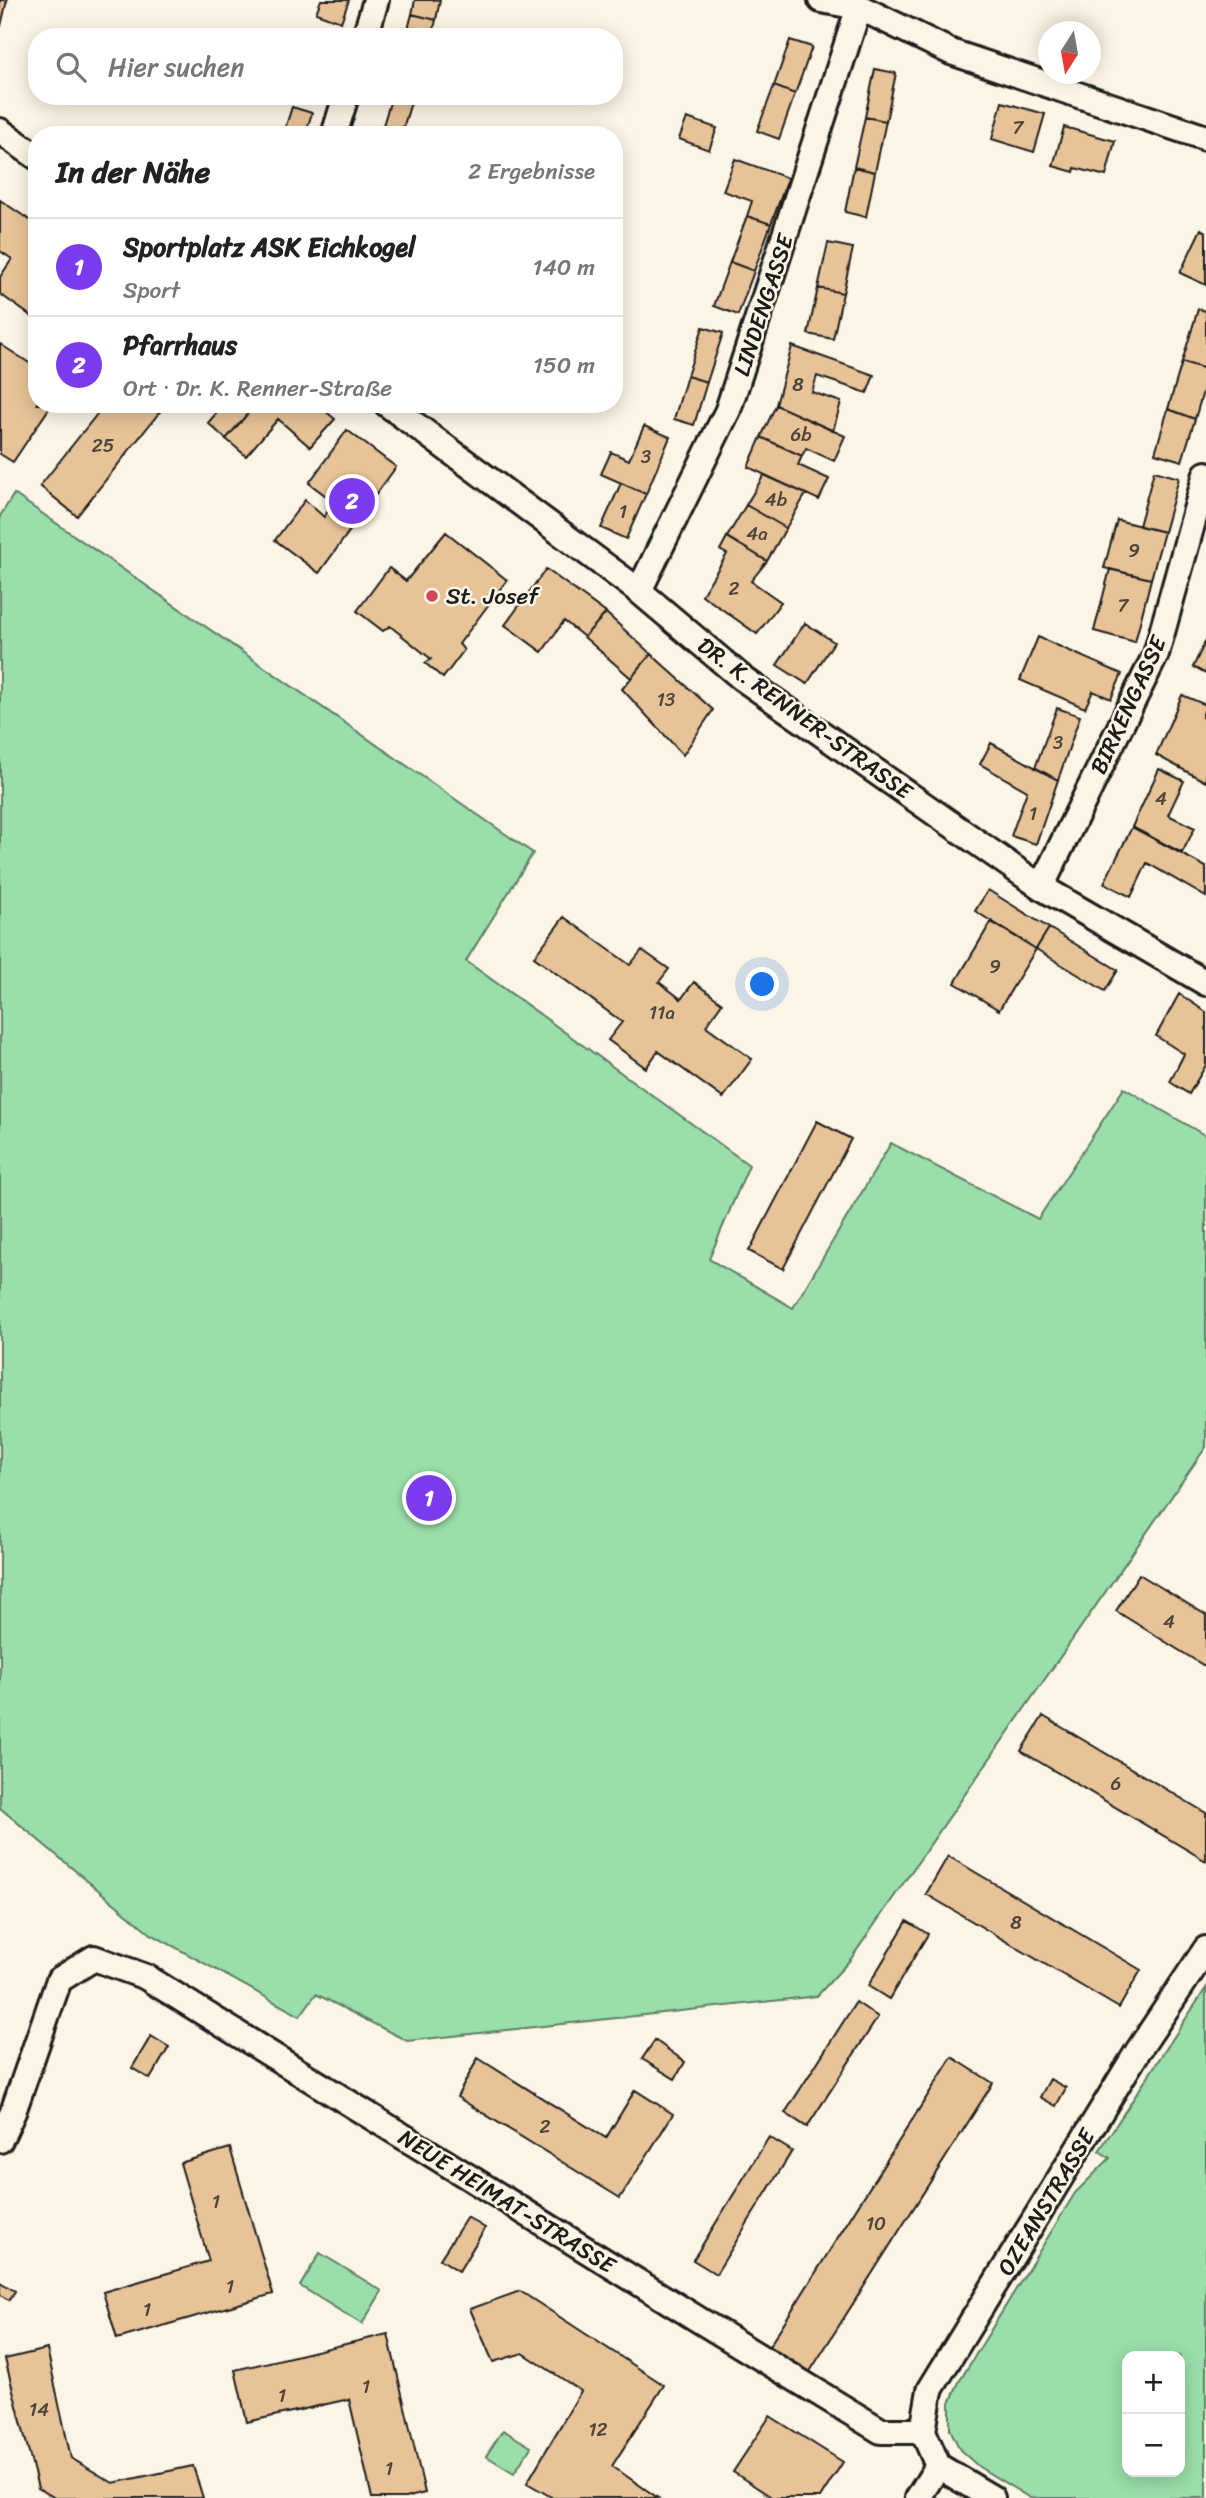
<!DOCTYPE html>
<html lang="de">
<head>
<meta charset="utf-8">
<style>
	:root { --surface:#fff; --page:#f2f2f2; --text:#222; --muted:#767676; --line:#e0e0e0; --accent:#7c3aed }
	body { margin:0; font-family:Sriracha,sans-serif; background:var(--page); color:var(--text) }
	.controls { position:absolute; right:21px; bottom:21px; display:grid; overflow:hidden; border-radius:14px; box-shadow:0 4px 18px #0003 }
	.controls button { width:63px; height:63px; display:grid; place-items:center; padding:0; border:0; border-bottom:2px solid var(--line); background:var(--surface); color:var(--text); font:35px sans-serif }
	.compass { position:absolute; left:1038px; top:21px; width:63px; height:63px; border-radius:50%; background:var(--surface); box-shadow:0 4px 18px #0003; rotate:191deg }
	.you { position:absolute; left:763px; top:985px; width:24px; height:24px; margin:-18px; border:5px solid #fff; border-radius:50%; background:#1a73e8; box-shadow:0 0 0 10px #1a73e833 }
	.badge { display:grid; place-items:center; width:46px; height:46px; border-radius:50%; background:var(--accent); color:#fff; font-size:23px; font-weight:700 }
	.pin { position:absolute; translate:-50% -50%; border:4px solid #fff; box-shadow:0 2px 7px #0006 }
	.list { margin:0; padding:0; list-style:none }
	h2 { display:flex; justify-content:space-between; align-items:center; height:91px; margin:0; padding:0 28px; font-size:30px }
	h2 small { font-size:23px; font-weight:400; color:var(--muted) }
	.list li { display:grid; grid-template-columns:46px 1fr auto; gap:21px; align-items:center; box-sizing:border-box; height:98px; padding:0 28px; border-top:2px solid var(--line) }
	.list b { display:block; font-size:26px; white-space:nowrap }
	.list p { margin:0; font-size:23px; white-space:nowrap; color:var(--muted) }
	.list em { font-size:23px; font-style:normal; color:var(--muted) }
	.icon { flex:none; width:38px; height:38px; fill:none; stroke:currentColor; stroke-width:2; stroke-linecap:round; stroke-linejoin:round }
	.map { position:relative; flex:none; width:1206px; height:2498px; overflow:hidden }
	.search { position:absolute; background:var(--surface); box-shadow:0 4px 18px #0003; left:28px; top:28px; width:595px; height:77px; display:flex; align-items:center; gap:18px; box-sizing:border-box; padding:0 24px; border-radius:28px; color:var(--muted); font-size:26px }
	.panel { position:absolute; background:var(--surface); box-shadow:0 4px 18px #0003; left:28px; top:126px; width:595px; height:287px; border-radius:28px }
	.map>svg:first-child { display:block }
	.green { fill:#9adeaa; stroke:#5b7d63; stroke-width:2; fill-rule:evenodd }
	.building { fill:#e8c398; stroke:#1c1c1c; stroke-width:2 }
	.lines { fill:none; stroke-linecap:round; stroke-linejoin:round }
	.street-casing { stroke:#1c1c1c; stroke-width:30 }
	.street { stroke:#fcf5e5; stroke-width:24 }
	.poi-dot { fill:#d1495b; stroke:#fcf5e5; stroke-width:2.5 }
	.labels { text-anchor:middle; stroke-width:5; stroke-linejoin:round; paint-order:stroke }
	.number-label { font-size:19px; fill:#4f463b }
	.street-label { font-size:23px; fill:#1c1c1c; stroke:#fcf5e5 }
	.poi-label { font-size:23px; fill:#1c1c1c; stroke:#fcf5e5; text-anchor:start }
</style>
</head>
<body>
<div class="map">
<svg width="1206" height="2498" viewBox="0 0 1206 2498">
	<rect width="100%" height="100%" fill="#fcf5e5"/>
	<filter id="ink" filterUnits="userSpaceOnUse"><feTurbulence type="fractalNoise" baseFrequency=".0143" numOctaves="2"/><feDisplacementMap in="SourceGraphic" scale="14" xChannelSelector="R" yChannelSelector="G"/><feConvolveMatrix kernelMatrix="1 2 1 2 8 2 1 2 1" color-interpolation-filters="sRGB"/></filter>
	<g filter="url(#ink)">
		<path class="green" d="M14,494L533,853L466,961L749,1165L709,1259L793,1308L891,1143L1038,1219L1124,1088L1206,1136V1447L850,1960L817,1996L407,2041L316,1994L300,2016L151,1934L0,1808V516Z
			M1206,1988V2498H1030L979,2467L960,2450L950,2429V2403L959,2382L1075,2193L1110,2158L1099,2151ZM1180,2356V2472H1127V2356Z
			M320,2253L382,2291L362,2324L300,2286Z
			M503,2430L531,2447L514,2473L486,2456Z"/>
		<path class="building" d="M0,0H7L1,26L0,25Z
			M321,0H349L341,22L316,13Z
			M415,0H440L436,20L412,14Z
			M412,14L436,20L432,37H406Z
			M790,40L812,47L795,94L774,86Z
			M875,69L896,73L886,121L865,117Z
			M774,86L795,94L779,139L757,131Z
			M392,96L412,99L401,135H380Z
			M1002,102L1045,114L1034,152L992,139Z
			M292,107L312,113L305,135H283Z
			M865,117L886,121L875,172L854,167Z
			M687,118L717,128L709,150L679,139Z
			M1064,127L1115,141L1106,176L1075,168L1074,172L1053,166Z
			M735,159L788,178L771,224L747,216L752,201L723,191Z
			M854,167L875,172L866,217L845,212Z
			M0,200L37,225V307L31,316L0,294V277L12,259L0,251Z
			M747,216L771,224L754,271L730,262Z
			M1201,229L1206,232V285L1180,273Z
			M828,243L853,248L843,293L818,288Z
			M730,262L754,271L738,315L714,306Z
			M818,288L843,293L833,339L808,334Z
			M1198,309L1206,311V369L1182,362Z
			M703,327L723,333L707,382L687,376Z
			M0,344L37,368V404H52L13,462L0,454Z
			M792,346L874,375L867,393L817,376L812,392L841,402L833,431L776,405Z
			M1182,362L1206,369V381L1195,419L1168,409Z
			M687,376L707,382L694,425L674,419Z
			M105,404H166L77,516L40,486Z
			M224,404H256L226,439L208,423Z
			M256,404H317L335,419L310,447L278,419L246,456L226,439Z
			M776,405L845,436L834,461L806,448L802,456L761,437Z
			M1168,409L1195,419L1182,461L1155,453Z
			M644,426L670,437L646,494L601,474L611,452L629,460Z
			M347,430L396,467L319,573L275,540L305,500L324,517L334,502L309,483Z
			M761,437L802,456L798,465L829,479L819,500L748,467Z
			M1154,471L1179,478L1164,532L1139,526Z
			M764,475L806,494L786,528L746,505Z
			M621,483L646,494L626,539L601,528Z
			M746,505L786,528L767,561L727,537Z
			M1117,520L1164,532L1151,579L1104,568Z
			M446,532L507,580L459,644L464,650L443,678L425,663L431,659L390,626L383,631L357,611L389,568L406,581Z
			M727,537L767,561L751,581L781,602L757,634L702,595L727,554L720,550Z
			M546,569L606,613L584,637L564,621L542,652L505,625Z
			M1110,569L1151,579L1135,642L1094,631Z
			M606,613L651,654L631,678L584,637Z
			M805,623L834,642L807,684L777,665Z
			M1038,637L1122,674L1111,699L1093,691L1085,708L1020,680Z
			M1206,640V674L1193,667Z
			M651,654L713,710L683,755L622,689Z
			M1182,695L1206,705L1202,717L1206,719V782L1156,755Z
			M1057,708L1080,716L1058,780L1035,768Z
			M991,743L1058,780L1036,844L1011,836L1027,791L980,764Z
			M1159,769L1184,781L1168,815L1195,828L1182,853L1132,827Z
			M1132,827L1206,867V897L1147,863L1131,897L1104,883Z
			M988,890L1049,928L1036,949L975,911Z
			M564,917L630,965L642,950L669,969L659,982L681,999L694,982L722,1003L706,1026L752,1059L723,1098L658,1051L646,1068L608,1040L622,1022L534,957Z
			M991,922L1036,949L999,1010L955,983Z
			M1049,928L1118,970L1105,991L1036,949Z
			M1179,994L1206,1012V1065L1189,1094L1170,1082L1184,1054L1156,1036Z
			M817,1121L851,1139L783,1269L749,1251Z
			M1139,1574L1206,1615V1667L1116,1611Z
			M1043,1716L1206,1813V1861L1021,1751Z
			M948,1856L1141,1970L1119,2008L926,1894Z
			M907,1921L928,1934L889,1999L868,1986Z
			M856,2002L878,2017L807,2127L785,2113Z
			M151,2036L169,2047L150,2079L132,2068Z
			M655,2040L685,2062L675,2079L642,2059Z
			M952,2057L993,2083L809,2373L768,2348Z
			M478,2058L606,2138L635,2090L673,2114L620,2198L457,2097Z
			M1050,2079L1066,2088L1056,2106L1040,2097Z
			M769,2137L792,2151L716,2274L693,2260Z
			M230,2148L273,2294L117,2339L103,2292L209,2261L180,2163Z
			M467,2217L485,2228L459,2271L440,2259Z
			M0,2282L15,2291L9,2300L0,2295Z
			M520,2291L664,2385L612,2466L658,2498H553L527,2483L581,2391L523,2353L493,2362L470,2309Z
			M388,2334L425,2493L405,2498H372L349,2399L247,2422L235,2370Z
			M47,2349L71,2458L113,2483L193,2466L203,2498H55L38,2488L5,2359Z
			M770,2416L843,2462L820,2498H773L733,2472Z"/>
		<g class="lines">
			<defs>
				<path id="street" d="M821,0L859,7L951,52L1206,138
					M365,37L376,0
					M0,131L37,157
					M334,135L346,96
					M387,404L639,591L742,678L1041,887L1206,983
					M639,591L728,410L859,7
					M1041,887L1156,654L1206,474
					M0,2140L13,2112L59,1980L94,1958L146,1977L704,2323L881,2431H923
					M918,2498L938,2466
					M992,2498L938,2466L923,2431L930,2390L1138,2051L1206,1949"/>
			</defs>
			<use href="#street" class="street-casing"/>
			<use href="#street" class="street"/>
		</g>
	</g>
	<circle class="poi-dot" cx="432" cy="596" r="7"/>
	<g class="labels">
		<g class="number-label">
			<text x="1018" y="134">7</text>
			<text x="798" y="391">8</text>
			<text x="801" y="441">6b</text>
			<text x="103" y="452">25</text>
			<text x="646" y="463">3</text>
			<text x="776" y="506">4b</text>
			<text x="623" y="518">1</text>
			<text x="757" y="540">4a</text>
			<text x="1134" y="557">9</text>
			<text x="734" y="595">2</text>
			<text x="1123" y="612">7</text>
			<text x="666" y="706">13</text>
			<text x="1058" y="749">3</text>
			<text x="1161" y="805">4</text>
			<text x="1033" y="820">1</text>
			<text x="995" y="973">9</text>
			<text x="662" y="1019">11a</text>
			<text x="1169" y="1628">4</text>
			<text x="1116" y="1790">6</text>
			<text x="1016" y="1929">8</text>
			<text x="545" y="2133">2</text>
			<text x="216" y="2208">1</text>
			<text x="876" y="2230">10</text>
			<text x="230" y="2293">1</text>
			<text x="147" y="2316">1</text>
			<text x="366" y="2393">1</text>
			<text x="282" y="2402">1</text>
			<text x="39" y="2416">14</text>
			<text x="598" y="2436">12</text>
			<text x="389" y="2475">1</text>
		</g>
		<g class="street-label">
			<text transform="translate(763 305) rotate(-72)" y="8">LINDENGASSE</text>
			<text transform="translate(1128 705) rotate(-65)" y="8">BIRKENGASSE</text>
			<text transform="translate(805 718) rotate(36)" y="8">DR. K. RENNER-STRASSE</text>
			<text transform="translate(507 2201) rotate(32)" y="8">NEUE HEIMAT-STRASSE</text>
			<text transform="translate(1046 2202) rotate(-59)" y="8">OZEANSTRASSE</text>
		</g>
		<g class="poi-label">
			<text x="446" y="604">St. Josef</text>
		</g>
	</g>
</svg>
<div class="controls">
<button>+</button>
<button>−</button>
</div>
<svg class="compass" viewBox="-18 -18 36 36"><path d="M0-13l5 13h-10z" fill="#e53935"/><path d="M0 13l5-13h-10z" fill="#767676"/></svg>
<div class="you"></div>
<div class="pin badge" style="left:429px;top:1498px">1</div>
<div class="pin badge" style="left:352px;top:501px">2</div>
<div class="search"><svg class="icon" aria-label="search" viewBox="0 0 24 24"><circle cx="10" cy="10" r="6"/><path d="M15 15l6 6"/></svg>Hier suchen</div>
<section class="panel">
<h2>In der Nähe<small>2 Ergebnisse</small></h2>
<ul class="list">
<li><span class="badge">1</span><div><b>Sportplatz ASK Eichkogel</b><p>Sport</p></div><em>140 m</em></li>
<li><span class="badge">2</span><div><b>Pfarrhaus</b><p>Ort · Dr. K. Renner-Straße</p></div><em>150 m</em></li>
</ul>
</section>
</div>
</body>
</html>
